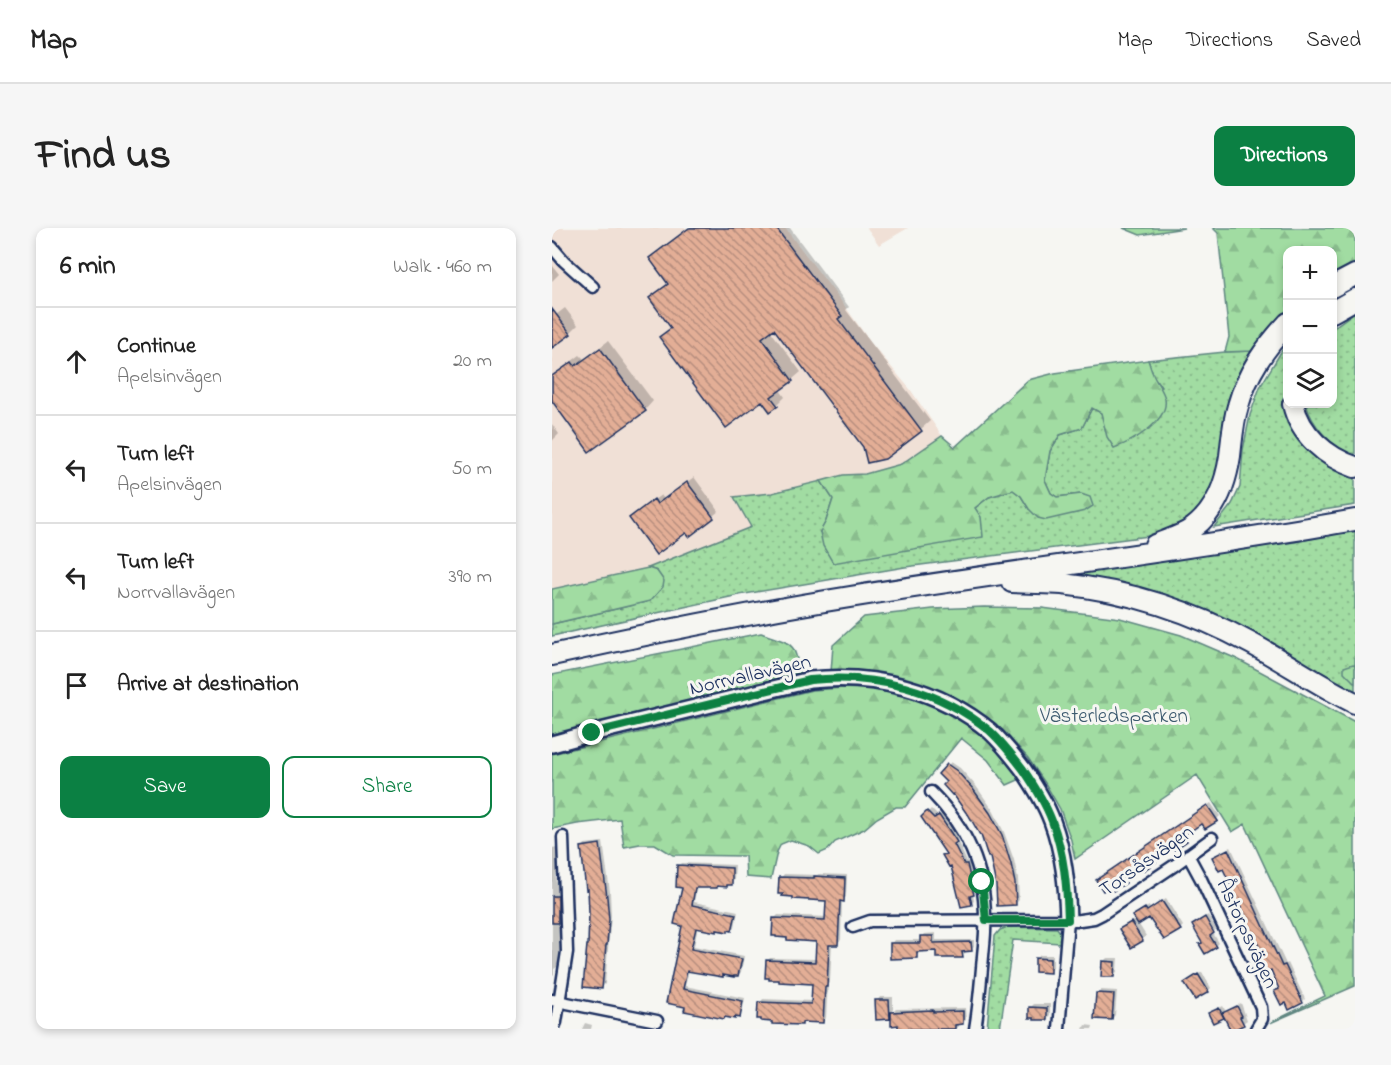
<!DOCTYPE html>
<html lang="en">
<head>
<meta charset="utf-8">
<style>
	:root { --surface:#fff; --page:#f6f6f6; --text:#222; --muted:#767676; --line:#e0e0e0; --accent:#0b8043 }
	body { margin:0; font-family:"Indie Flower",sans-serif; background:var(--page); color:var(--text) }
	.controls { position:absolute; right:18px; top:18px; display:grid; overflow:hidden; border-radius:12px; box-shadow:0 3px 9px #0003 }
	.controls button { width:54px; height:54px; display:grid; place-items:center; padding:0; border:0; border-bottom:2px solid var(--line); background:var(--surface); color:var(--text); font:30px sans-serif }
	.stop { position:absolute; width:18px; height:18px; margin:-14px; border:4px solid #0b8043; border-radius:50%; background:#fff }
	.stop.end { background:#0b8043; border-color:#fff; box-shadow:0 2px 6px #0008 }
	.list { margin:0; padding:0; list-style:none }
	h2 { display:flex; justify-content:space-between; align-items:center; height:78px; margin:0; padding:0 24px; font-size:26px }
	h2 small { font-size:20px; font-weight:400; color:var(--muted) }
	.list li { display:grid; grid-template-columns:39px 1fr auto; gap:18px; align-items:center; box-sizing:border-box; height:108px; padding:0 24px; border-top:2px solid var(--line) }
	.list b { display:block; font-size:22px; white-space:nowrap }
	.list p { margin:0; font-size:20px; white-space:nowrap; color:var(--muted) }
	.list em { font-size:20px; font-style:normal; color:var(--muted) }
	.actions { display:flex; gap:12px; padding:18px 24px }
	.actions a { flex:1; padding:14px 0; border:2px solid var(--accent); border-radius:12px; text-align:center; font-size:21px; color:var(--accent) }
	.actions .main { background:var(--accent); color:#fff }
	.icon { flex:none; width:33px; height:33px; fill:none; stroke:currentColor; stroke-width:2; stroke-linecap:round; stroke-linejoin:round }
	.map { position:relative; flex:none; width:803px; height:801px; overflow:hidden; border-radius:12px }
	header { display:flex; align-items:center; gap:36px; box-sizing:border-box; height:84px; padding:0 30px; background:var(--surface); border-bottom:2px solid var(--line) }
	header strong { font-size:28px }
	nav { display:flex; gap:33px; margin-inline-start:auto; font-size:21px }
	.intro { display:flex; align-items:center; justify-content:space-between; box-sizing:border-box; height:144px; padding:0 36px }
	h1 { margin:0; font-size:42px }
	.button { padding:15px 27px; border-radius:12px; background:var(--accent); color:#fff; font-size:21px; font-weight:700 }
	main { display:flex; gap:36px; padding:0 36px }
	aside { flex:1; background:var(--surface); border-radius:12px; box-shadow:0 3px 9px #0003 }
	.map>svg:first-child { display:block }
	.built { fill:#f0e0d6 }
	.grass { fill:url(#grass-dots); stroke:#5e8680; stroke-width:1.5 }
	.forest { fill:url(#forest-firs); stroke:#5e8680; stroke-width:1.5 }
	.shadow { fill:#0003 }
	.building { fill:url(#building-back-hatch); stroke:#1b2f5e; stroke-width:1.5 }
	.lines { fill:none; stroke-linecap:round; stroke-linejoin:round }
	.street-casing { stroke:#1b2f5e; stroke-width:15 }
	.secondary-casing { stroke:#1b2f5e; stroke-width:20 }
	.highway-casing { stroke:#1b2f5e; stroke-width:24 }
	.street { stroke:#f6f6f2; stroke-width:10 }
	.secondary { stroke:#f6f6f2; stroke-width:15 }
	.highway { stroke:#f6f6f2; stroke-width:20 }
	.route { stroke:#0b8043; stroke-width:8 }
	.labels { text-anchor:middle; stroke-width:6; stroke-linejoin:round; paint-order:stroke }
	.street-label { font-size:21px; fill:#1b2f5e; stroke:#f6f6f2 }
	.park-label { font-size:21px; fill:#3c5a6f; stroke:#f6f6f2 }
</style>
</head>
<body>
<header>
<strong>Map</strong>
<nav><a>Map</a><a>Directions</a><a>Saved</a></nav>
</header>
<div class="intro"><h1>Find us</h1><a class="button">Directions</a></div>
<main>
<aside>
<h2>6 min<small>Walk · 460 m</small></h2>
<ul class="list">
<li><svg class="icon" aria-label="ahead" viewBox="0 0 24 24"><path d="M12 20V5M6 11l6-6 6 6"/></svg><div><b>Continue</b><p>Apelsinvägen</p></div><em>20 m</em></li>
<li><svg class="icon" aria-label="left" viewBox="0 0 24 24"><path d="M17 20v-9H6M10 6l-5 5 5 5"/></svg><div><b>Turn left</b><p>Apelsinvägen</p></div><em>50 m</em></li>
<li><svg class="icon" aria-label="left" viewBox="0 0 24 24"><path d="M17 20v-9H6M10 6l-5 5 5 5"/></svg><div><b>Turn left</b><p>Norrvallavägen</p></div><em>390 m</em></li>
<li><svg class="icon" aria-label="arrive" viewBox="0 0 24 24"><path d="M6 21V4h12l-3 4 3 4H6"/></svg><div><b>Arrive at destination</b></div></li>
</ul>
<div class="actions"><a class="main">Save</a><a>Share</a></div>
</aside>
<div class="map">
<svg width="803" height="801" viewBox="0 0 803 801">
	<defs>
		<pattern id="grass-dots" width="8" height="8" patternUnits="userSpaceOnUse" patternTransform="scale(1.5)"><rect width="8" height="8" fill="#a1dca2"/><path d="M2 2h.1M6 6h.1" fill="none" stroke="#8abd8e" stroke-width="1.8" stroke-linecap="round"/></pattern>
		<pattern id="forest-firs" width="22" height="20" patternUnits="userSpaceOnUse" patternTransform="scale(1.5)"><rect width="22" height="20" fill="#a1dca2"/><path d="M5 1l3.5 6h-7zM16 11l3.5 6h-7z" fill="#8abd8e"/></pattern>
		<pattern id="building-back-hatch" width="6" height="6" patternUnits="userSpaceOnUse" patternTransform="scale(1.5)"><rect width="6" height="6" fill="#e3ae96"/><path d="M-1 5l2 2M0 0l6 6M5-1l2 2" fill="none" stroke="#b78e7e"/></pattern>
	</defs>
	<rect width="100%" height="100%" fill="#f6f6f2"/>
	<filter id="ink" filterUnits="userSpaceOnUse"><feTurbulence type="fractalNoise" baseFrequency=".0167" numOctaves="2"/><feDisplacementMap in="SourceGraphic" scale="12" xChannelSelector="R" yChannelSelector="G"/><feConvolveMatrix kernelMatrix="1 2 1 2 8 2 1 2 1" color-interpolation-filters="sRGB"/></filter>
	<g filter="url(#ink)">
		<path class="built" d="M0,0H233L295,81L319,115L358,161L390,208L349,236L313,246L291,247L220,265L183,269L199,299L96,340L0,361Z
			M315,0H356L327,17Z"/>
		<path class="grass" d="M803,84V230C781,218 761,201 754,176H780L781,100Z
			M735,114L736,176L775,236L792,246L803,249V277L662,299L680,276L688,259L691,222L698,187L708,159Z
			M700,123L685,148L672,189L667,237L663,258L643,290L605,307L353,339L187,367L0,408V396L98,373L105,343L96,340L199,299L182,269L220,265L269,253L281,271L274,293L268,304L430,309L428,289L423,280L437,269L461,262L469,268L477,281L529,266L505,269L499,265L493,252L498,223L508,207L530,200L540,180L549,185L609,159L601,147L596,132L673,124Z
			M803,302V465L697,404L482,349L743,314Z
			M456,699L505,700L510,707L508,715L461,712L448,801H435L443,708L448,702Z"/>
		<path class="forest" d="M571,0H632L588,7Z
			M661,0H803V39L781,53L780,22H736L735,88L700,123L673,124L677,109L666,5Z
			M596,132C598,137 599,142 601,146C604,155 611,161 613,171C617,193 580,214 562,220L555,209L549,185L540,180L530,200L508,207L498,223L493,252L499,265L505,269L529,266L538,269L541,278L533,283L494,292L486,290L477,281L469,268L461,262L437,269L423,280L429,289L431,309L281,335L271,318L268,304L274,293L281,271L269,253L291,247L313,246L349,236L390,208L403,219L476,152L503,145Z
			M96,340L105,343L112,353L111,359L98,373L0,396V361Z
			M432,379L490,380L568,390L629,407L685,431L803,494V758L718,795L773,768L693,596L680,604L645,547L523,631L519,612L508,581L493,555L476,530L451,502L410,475L363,454L325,446L279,444L281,417L312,389L381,381Z
			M209,405C241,417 243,412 248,448L0,512V447Z
			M801,436L803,437V455L792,444V439Z
			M292,460C304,461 317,461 329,463C366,469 405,485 434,509C449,520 460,536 471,550L455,557L436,532L409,510L353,579H344L325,590L312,601L283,614L276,622L267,626L257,618L239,612L229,616L225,624L219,651L194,649L193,628L121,627L103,616H88L72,619L68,591L25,596L0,601V526L260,462Z"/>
		<path class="shadow" d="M136,0H238L297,79L294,82L378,193L369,201L333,229L312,218L222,99L218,102L249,144L228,162L233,169L225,177L211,171L109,109L120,99L99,70L117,55L99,30L107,22Z
			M0,37L7,46L0,53Z
			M13,80L26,97L18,105L0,118V90Z
			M56,113L101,173L93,182L0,171V148L28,127L32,131Z
			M0,196L7,206L0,213Z
			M142,249L167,283L137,307L134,303L85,284L109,267L112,271Z
			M399,534L408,540L424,558L441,582L452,604L462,632L466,651L467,672L464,675L445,657L439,627L430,604L396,553L388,546Z
			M659,575L668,588L665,591L650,594L634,605L637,609L634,612L619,615L603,626L606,630L603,633L589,636L573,647L576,651L573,654L549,649Z
			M379,581L386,588L391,585L407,610L405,612L415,634L418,633L425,663L421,666L422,673L419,676L400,636L392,628L395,625L371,589Z
			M51,614L58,664L59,687L53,756L50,759L39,693L37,660L30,620L33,616Z
			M5,619L7,644L4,647L6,665H8L9,690L7,692V713H10V717L7,738L2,741V746L0,748V620Z
			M679,619L734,736L736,735L753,771L750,774L735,773L724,763L727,760L719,740L708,730L711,727L703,706L692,697L697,693L687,672L677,662L680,659L672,639L661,629L665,626Z
			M130,635L183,637L182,652L179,656L167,657L164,659L145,658L142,674L186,683L183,699L180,702L166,701L165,703L146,699L142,718L192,728L189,744L186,747L172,746L170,748L137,742L133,758L193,770L190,785L187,788L116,774L132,697V658L127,638Z
			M232,646L265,647L267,646L295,647L294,669L290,673L289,712L285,715H280L278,754L276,756L274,790L271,794L253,793L250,796L208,775L211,771L260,773L261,755L215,733L218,730L265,731V712L222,691L226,687L275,689L276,671L229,650Z
			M614,671L631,698L628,701L598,688L586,695L594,708L590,712L573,698L584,691L582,688L585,685L597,678L598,681Z
			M656,687L664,701L661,705L667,715L664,718L651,714L641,697Z
			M384,705V712H422V719L419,722H413V725L410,728L385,721L367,722V725L364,729L339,716L342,712H369V709L372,706Z
			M488,727H501V739L497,743L485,731Z
			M555,730H566L565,744L561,748L551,734Z
			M650,744L659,760L656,763L637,752Z
			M549,762L565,763L563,787L560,791L546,766Z
			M328,769H341V784L344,781L413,780L414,792L410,795H406V798L403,801H347V796L341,787L337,790L325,773Z
			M689,775L695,792L691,795L679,801L673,787L662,793L658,785L671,778L674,784Z
			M482,776H498V787L494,791L478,780Z
			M33,795L40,797L39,801H30Z
			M533,797L541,798L540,801H531Z"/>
		<path class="building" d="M137,0H224L290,88L286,91L370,203L333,231L315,235L311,219L222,101L210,110L241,153L219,169L226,178L218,184L210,173L174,200L107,109L119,100L97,70L116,56L97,30Z
			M0,81L19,106L0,120Z
			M48,120L94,183L37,224L0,173V148L20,134L23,138Z
			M135,254L162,290L137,309L134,305L104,327L77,290L102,271L105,276Z
			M395,536L405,543L421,561L438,585L450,607L459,636L463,655L464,677L445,678L444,657L438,629H436L429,607H428L416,586H415L401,566L400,567L391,557L394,554L386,546Z
			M655,577L666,593L653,601L649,596L632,608L635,613L622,622L619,617L601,629L604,634L591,643L588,639L571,650L574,655L561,663L558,659L551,663L544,652Z
			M375,583L382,590L387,587L405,614L402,616L412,636H415L422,667L418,668L420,677L409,679L399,638L397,639L390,627L394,626L369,589Z
			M48,616L55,669L57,691L55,717H54L50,761L31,759L35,717H36L37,685L36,661L34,662L29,619Z
			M676,621L730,738L733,737L751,775L737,782L734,775L729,777L722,763L727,761L719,742L713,745L706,730L711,728L702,708L697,711L690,696L696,694L687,674L682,677L675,662L680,660L671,641L667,643L660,629Z
			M125,637L180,640V657H175V659L165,658V660H143L140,677L184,686L180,703L176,702V704L165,702V704L144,700L139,721L190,731L186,748H182V749L171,747V749L135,743L131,761L191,773L188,790L183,789V791L173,789L172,791L132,783L133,779L114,775L130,698L122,696L130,660L124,659Z
			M262,648L293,650L292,674L288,673L286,717H277L275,759H273L271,795L250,794V797L220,796V794L209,793V791H205L206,774L259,776L260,756L227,754V752H217V750H213L214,732L263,734L264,714L235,712V710L224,709V708H220L221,690L273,692L274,673L241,671V669L230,668L231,666H226L227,649L262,650Z
			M0,668H6V695H0Z
			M610,673L629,702L612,712L597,690L586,697L580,688L593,680L595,683Z
			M653,689L662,705L658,708L665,719L653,726L647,716L650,715L640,697Z
			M579,694L591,713L579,720L567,701Z
			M368,708H381V715L419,714L420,723L410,724L411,730H384V723L365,724V730L338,731V715H368Z
			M483,730L498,731V745L483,744Z
			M550,733L563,734L562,749H549Z
			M646,746L657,764L643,772L632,755Z
			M544,765L562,766L560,792L542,791Z
			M323,772H337L338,791L324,792Z
			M685,778L690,788L688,789L692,797L683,801H678L670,785Z
			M477,779L495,780V792H482V790H477Z
			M667,780L672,790L661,795L656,785Z
			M381,782V784L411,783V796L403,797V801H346V797L339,798V784Z"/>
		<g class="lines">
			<defs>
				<path id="street" d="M0,19L12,33L41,59
					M379,564C415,600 433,639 433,691C434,703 432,716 431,728C429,752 427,777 423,801
					M636,627L649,651L709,779L710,791L704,801
					M301,699L318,693L528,692L542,690L550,686L623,637L660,610
					M0,772L105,793
					M1,801L4,794L15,724L11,609
					M507,801L516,692"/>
				<path id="secondary" d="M0,516L40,505L258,452C322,445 387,461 438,503C450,514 461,528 471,541C482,557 493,574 500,593C512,625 515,658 516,692"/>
				<path id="highway" d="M780,59L803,47
					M780,84L803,71
					M741,176C748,207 774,229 803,239
					M603,317C615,312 630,308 641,300C664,283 674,255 678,228C680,211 681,194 686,178C695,145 713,120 736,95
					M460,354C477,355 494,355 510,356C577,363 642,384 700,416C735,435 768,458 803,475
					M0,427C99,405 198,385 298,369C466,342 635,322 803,292"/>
			</defs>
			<use href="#street" class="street-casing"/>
			<use href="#secondary" class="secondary-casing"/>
			<use href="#highway" class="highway-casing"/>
			<use href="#street" class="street"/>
			<use href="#secondary" class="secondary"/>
			<use href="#highway" class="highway"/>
		</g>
	</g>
	<g class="lines" filter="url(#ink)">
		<path class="route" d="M40,505L258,452C322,445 387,461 438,503C450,514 461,528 471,541C482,557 493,574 500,593C512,625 515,658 516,692H434L430,654"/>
	</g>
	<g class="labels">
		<g class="street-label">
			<text transform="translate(198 446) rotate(-13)" y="7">Norrvallavägen</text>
			<text transform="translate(594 632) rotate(-35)" y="7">Torsåsvägen</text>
			<text transform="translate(696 705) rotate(65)" y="7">Åstorpsvägen</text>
		</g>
		<g class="park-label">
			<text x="562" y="494">Västerledsparken</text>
		</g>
	</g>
</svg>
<div class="controls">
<button>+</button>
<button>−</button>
<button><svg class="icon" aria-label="layers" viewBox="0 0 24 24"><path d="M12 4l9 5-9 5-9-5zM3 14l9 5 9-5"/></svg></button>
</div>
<div class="stop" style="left:430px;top:654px"></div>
<div class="stop end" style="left:40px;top:505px"></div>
</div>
</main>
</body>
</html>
